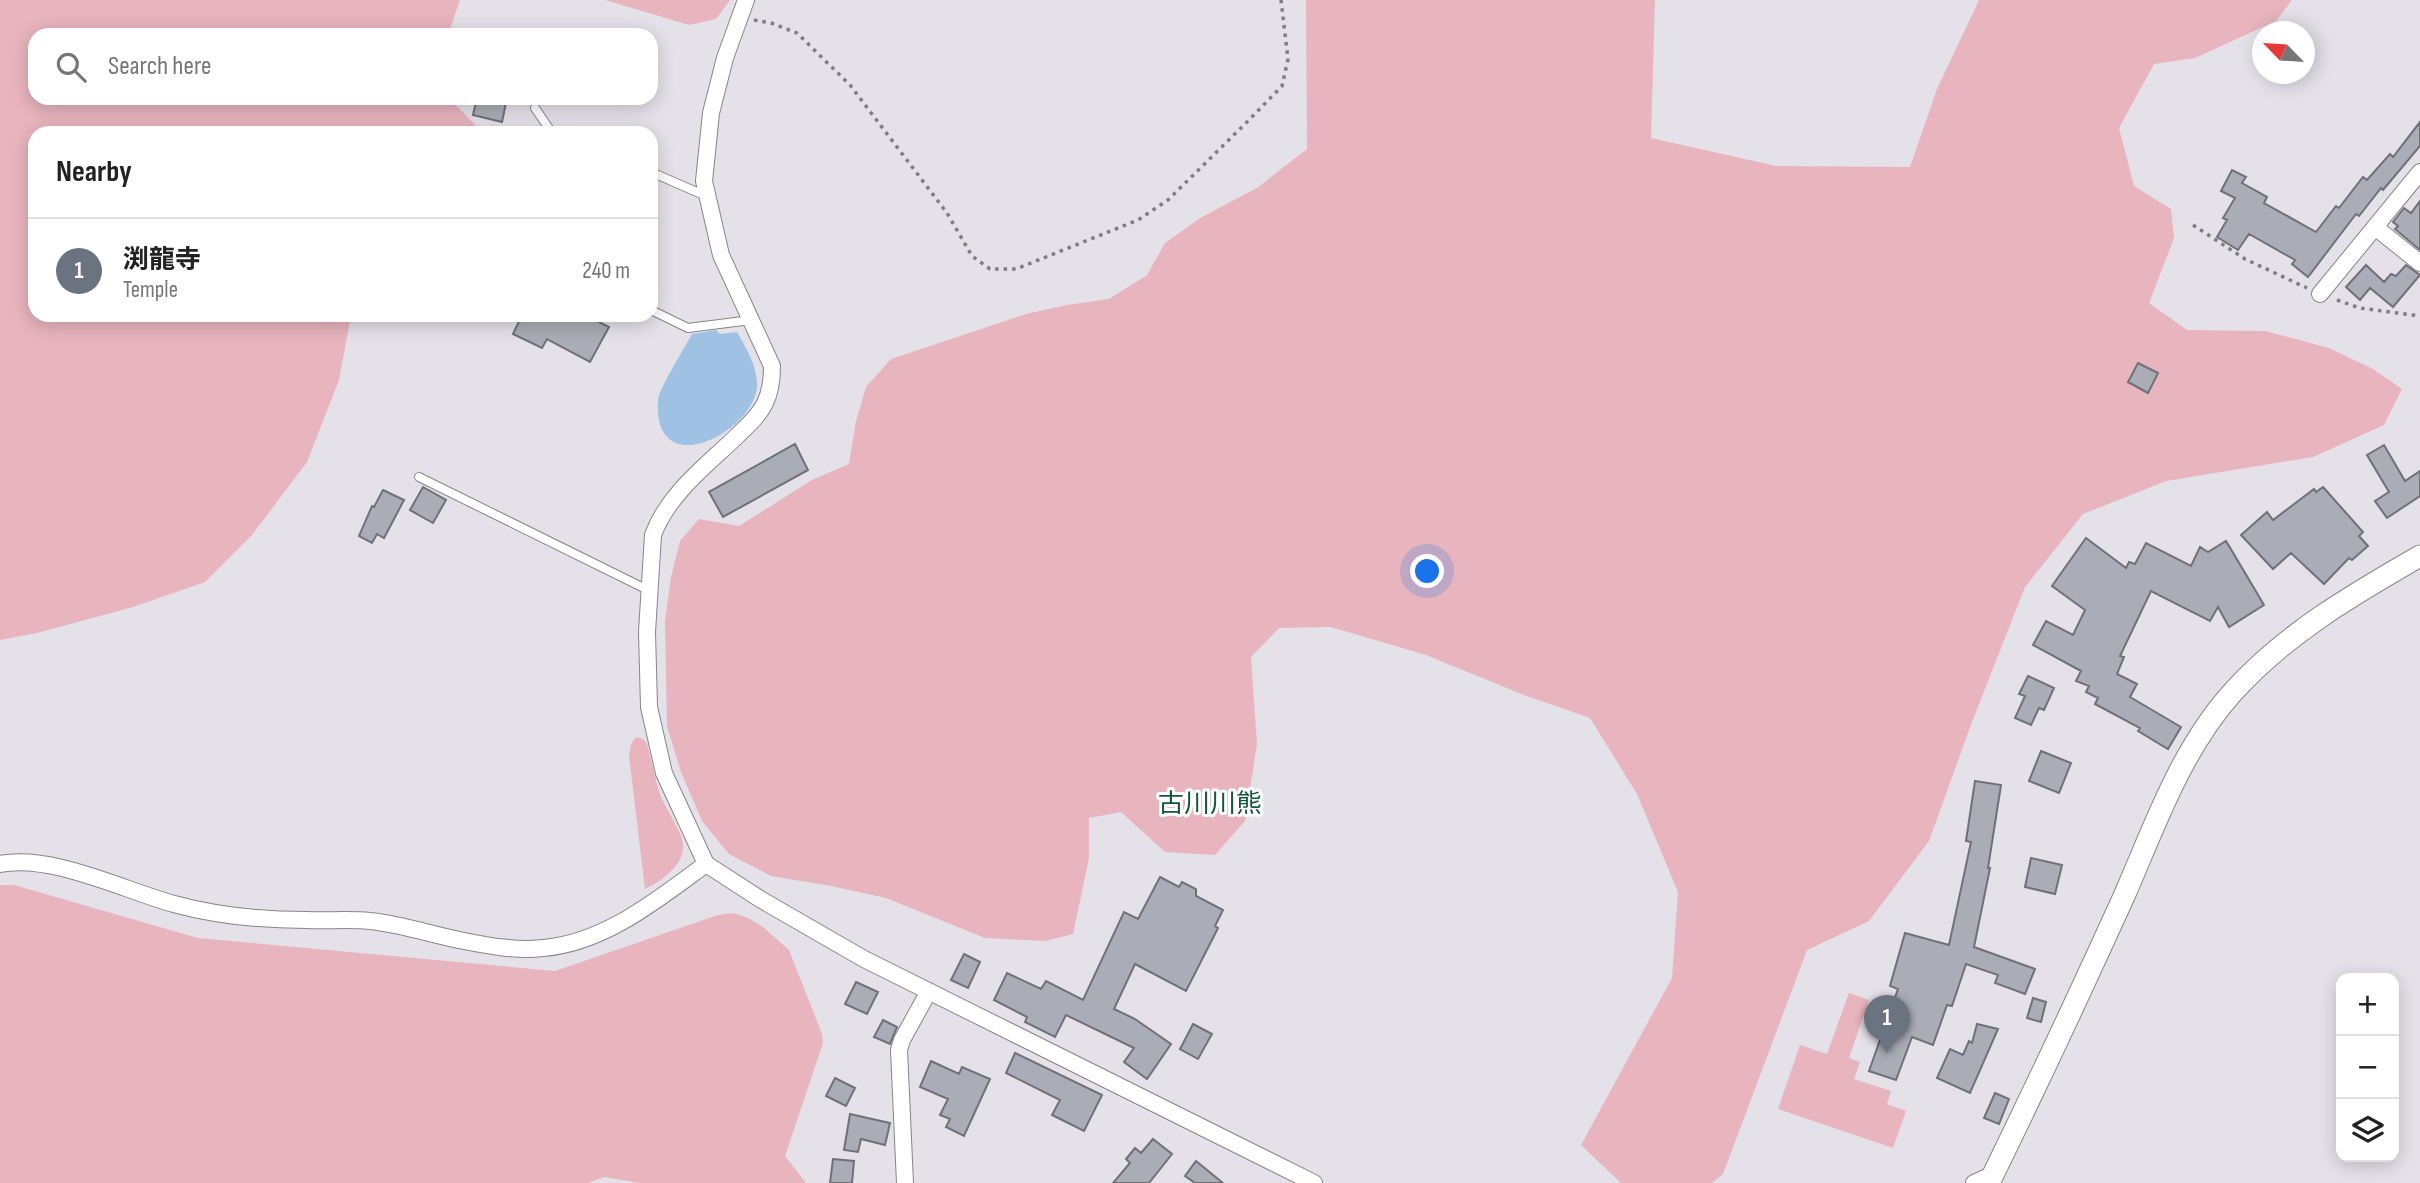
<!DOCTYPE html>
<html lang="en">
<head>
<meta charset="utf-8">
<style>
	:root { --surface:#fff; --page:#f2f2f2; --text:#222; --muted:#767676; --line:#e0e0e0; --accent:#111827 }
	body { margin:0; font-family:"Sofia Sans Condensed","Noto Sans JP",sans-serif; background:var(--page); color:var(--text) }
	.controls { position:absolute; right:21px; bottom:21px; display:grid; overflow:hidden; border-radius:14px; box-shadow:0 4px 18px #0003 }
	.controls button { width:63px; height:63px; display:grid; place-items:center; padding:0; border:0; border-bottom:2px solid var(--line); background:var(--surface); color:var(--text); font:35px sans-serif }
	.compass { position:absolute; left:2252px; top:21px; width:63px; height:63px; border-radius:50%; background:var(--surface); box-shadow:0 4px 18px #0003; rotate:295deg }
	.you { position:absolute; left:1428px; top:572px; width:24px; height:24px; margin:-18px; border:5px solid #fff; border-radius:50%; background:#1a73e8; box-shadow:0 0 0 10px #1a73e833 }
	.badge { display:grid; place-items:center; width:46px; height:46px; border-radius:50%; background:var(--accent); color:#fff; font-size:23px; font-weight:700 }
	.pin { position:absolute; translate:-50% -58px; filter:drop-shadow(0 2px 4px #0008) }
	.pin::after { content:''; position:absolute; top:37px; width:24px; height:21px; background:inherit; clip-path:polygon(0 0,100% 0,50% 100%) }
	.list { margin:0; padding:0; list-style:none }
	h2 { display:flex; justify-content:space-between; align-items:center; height:91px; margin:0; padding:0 28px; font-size:30px }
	h2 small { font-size:23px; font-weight:400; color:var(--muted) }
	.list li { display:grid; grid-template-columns:46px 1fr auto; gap:21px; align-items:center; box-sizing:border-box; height:105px; padding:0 28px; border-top:2px solid var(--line) }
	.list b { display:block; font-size:26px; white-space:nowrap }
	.list p { margin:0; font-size:23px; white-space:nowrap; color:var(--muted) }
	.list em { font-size:23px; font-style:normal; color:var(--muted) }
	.icon { flex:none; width:38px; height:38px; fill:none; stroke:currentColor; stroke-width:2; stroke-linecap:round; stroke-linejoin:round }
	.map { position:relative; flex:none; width:2420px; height:1183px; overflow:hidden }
	.search { position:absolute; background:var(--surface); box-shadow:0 4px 18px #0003; left:28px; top:28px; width:630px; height:77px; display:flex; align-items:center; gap:18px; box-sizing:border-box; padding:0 24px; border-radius:21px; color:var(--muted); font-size:26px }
	.panel { position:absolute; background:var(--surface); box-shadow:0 4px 18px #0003; left:28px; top:126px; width:630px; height:196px; border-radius:21px }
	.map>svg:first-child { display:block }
	.green { fill:#e8b4bd }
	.water { fill:#9fc1e3 }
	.building { fill:#abadb6; stroke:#6f7078; stroke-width:2 }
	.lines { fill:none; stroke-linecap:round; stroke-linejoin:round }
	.service-casing { stroke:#88848c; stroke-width:10 }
	.minor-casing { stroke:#88848c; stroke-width:18 }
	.tertiary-casing { stroke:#88848c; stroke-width:23 }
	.path { stroke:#7f7c82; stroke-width:3.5; stroke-dasharray:3.5 5; stroke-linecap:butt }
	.service { stroke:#fff; stroke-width:8 }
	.minor { stroke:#fff; stroke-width:16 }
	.tertiary { stroke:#fff; stroke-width:21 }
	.labels { text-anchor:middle; stroke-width:6; stroke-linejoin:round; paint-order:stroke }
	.quarter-label { font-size:26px; fill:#13563a; stroke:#fff }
</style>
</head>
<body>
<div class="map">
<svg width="2420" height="1183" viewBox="0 0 2420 1183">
	<rect width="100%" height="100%" fill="#e5e1e9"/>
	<path class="green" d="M0,0H460L448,35H35V98H449L483,133H35V315H351L339,380L307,462L252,535L205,582L133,607L37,633L0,640Z
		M605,0H730L716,19L689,25Z
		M1306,0H1655L1651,138L1776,166L1910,167L1937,89L1979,0H2292L2276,21L2195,58L2154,64L2119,128L2134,186L2171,209L2174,238L2149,303L2187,330L2265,331L2329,348L2373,369L2402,389L2384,425L2313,457L2166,481L2083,514L2025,587L1972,722L1929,841L1869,921L1807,950L1723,1174L1712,1183H1621L1581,1145L1672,978L1678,892L1637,794L1590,718L1524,695L1426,655L1331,627L1279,628L1251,657L1257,744L1245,821L1215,855L1165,852L1121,812L1089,818V858L1073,934L1045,941L985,938L886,898L831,886L771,876L729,854L702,821L681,772L667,726L665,622L671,577L680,541L699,519L739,526L812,480L849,464L856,421L866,387L891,359L1026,314L1067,305L1109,299L1147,275L1165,243L1200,218L1257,188L1307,149Z
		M636,737L643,739L647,744C652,761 655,780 661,797C667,810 675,822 681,836C691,860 664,880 645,889L629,756L631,744Z
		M0,885H14L198,938L555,971L718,915L734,913L748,918L763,927L789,950L822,1034L823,1043L785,1156L806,1183H640L604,1177L588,1183H0Z
		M1849,993L1869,1000L1849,1058L1860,1062L1854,1079L1891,1091L1887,1104L1906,1111L1893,1148L1778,1109L1800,1045L1827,1054Z"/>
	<path class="water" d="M716,330L720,334L737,332C746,348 755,362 757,381C762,428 652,488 658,400C659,388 685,348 692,334Z"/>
	<path class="building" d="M477,98H507L502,122L473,115Z
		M2420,122V146L2383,190L2381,188L2359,216L2356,214L2308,277L2292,264L2295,260L2249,234L2238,250L2217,237L2227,220L2223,218L2235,198L2221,191L2232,170L2246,177L2242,183L2267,197L2264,203L2316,232L2336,206L2339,208L2363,177L2367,180L2390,154L2393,157Z
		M2420,201V250L2395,229L2398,226L2393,222L2404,208L2411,213Z
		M2366,265L2384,282L2391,274L2396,276L2406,265L2420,275L2393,307L2370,288L2360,300L2346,287Z
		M522,315H585L609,327L590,362L547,339L542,348L513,334Z
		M2138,363L2158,373L2148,393L2128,382Z
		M795,444L808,470L723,517L709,492Z
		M2384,445L2405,481L2420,471V496L2387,518L2375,501L2389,492L2367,455Z
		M423,487L446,500L433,523L410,510Z
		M2323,487L2363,532L2359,536L2368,546L2352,560L2349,558L2324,584L2291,553L2273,569L2241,535L2267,512L2273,520L2314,489L2316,492Z
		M383,490L404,500L384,538L377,534L372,543L359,536L372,506L374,507Z
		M2086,538L2126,568L2129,562L2135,564L2146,543L2191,566L2200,547L2208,552L2226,541L2264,605L2229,627L2218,607L2210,621L2151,591L2120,656L2124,657L2117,674L2137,684L2130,697L2181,727L2168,749L2138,731L2140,728L2095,704L2098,698L2086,692L2089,686L2076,681L2081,671L2033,645L2046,621L2073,635L2085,610L2052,586Z
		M2028,676L2054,688L2044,710L2039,708L2031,725L2015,718L2025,696L2019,694Z
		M2041,751L2071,763L2059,793L2029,781Z
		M1975,781L2001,785L1988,868H1990L1974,947L2035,969L2025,994L1995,983L1998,975L1966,964L1952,1006L1947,1005L1933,1045L1912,1037L1896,1080L1869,1071L1898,989L1890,986L1905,933L1949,945L1971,842L1966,841Z
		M2031,858L2062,865L2055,894L2025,887Z
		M1160,877L1179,887L1182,882L1196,889V896L1223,910L1215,926L1218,928L1186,991L1135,964L1114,1009L1135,1019L1171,1044L1147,1079L1124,1062L1134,1048L1066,1015L1055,1037L1025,1022L1027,1017L994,1000L1007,973L1041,989L1046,981L1083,1000L1124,912L1138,919Z
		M964,954L980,962L968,988L951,980Z
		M856,982L878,992L867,1014L845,1004Z
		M2033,998L2046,1002L2041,1022L2027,1018Z
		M883,1020L897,1027L890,1044L874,1037Z
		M1193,1024L1212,1034L1198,1059L1180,1049Z
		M1977,1024L1998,1029L1970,1093L1937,1078L1950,1049L1963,1055L1969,1041L1972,1043Z
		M1015,1053L1102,1095L1084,1131L1052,1115L1060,1100L1006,1073Z
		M931,1061L959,1074L962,1067L990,1079L964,1136L946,1127L950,1119L940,1115L948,1099L920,1087Z
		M835,1078L855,1088L846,1106L826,1096Z
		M1995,1093L2009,1099L1999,1124L1984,1118Z
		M850,1114L890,1123L885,1145L861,1139L858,1152L844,1150Z
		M1153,1139L1172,1154L1149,1183H1113L1130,1163L1126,1159L1135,1148L1141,1153Z
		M833,1159L854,1161L852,1183H830Z
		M1196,1161L1223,1183H1195L1185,1176Z"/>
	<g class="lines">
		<defs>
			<path id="service" d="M535,108L550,130L557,133
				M651,172L706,196
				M651,310L688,328L751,320
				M419,477L650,591"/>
			<path id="minor" d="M746,0L725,58L711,113L704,181L721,255L772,366C772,379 771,391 765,403C759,416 747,426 737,436C706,466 668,494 653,535L647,632L649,707L664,773L706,864L760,899L864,959L1314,1183
				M2375,227L2420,263
				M2320,294L2420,172
				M0,864C52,854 123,890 174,904C218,916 261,920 306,920C327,921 349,919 370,921C401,924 433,935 464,941C489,946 517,951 543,948C605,943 658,899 706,864
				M905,1183L899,1050L902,1040L929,991
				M1974,1183L1994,1174"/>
			<path id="tertiary" d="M1989,1183C2036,1087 2081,991 2125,894C2155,825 2181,750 2232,693C2285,634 2352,595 2420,556"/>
		</defs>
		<use href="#service" class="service-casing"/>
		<use href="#minor" class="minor-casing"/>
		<use href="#tertiary" class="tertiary-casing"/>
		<path class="path" d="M754,20L771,23L797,33L850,85L947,213L972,256L990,269H1016L1138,220L1168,200L1248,121L1282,86L1288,59L1281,0
			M2193,225L2245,259L2307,288
			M2337,300L2360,308L2420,316"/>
		<use href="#service" class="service"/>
		<use href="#minor" class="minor"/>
		<use href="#tertiary" class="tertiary"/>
	</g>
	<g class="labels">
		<g class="quarter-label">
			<text x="1210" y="812">古川川熊</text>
		</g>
	</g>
</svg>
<div class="controls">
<button>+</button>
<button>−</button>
<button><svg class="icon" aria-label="layers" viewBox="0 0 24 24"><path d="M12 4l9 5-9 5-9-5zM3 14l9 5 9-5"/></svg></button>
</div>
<svg class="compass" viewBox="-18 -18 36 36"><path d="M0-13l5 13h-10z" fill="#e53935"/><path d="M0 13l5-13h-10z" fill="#767676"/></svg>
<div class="you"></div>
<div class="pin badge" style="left:1887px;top:1053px;background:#6b7280">1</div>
<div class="search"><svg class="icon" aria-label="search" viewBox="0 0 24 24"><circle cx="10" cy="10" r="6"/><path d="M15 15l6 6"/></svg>Search here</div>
<section class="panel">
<h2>Nearby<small></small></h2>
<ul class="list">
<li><span class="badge" style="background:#6b7280">1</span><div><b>渕龍寺</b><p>Temple</p></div><em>240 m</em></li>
</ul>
</section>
</div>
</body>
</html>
